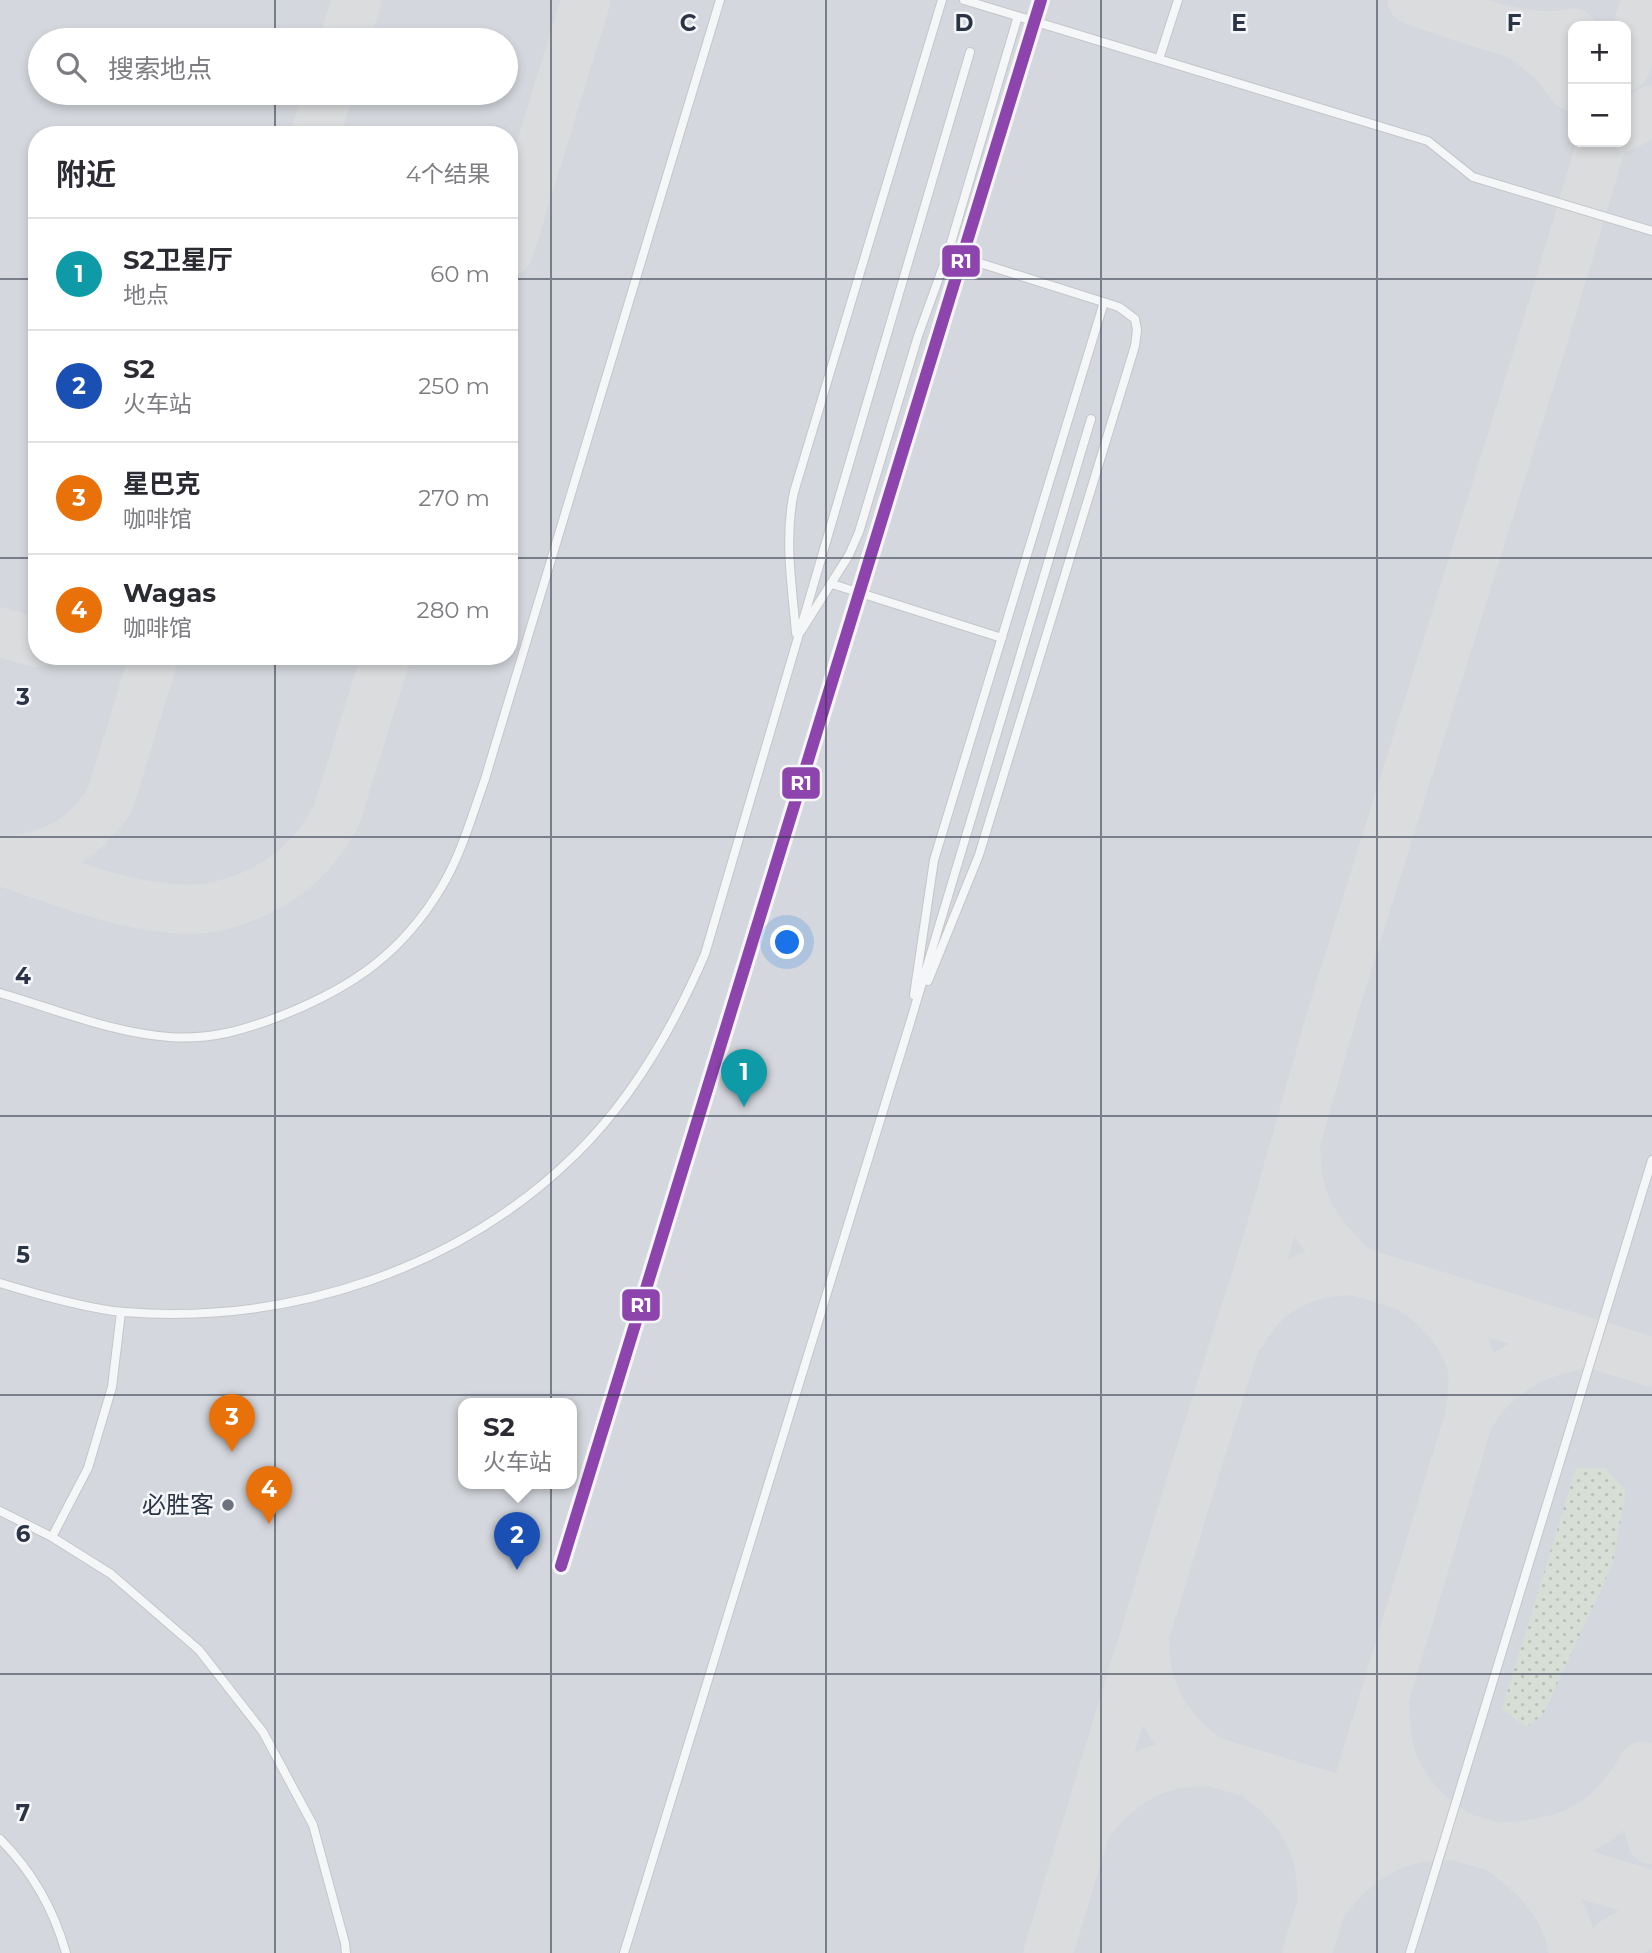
<!DOCTYPE html>
<html lang="zh">
<head>
<meta charset="utf-8">
<style>
	:root { --surface:#fff; --page:#f7f7f7; --text:#2b2b33; --muted:#7c7c81; --line:#e1e1e2; --accent:#1a73e8 }
	body { margin:0; font-family:Montserrat,"Noto Sans SC",sans-serif; background:var(--page); color:var(--text) }
	.controls { position:absolute; right:21px; top:21px; display:grid; overflow:hidden; border-radius:14px; box-shadow:0 4px 10px #0003 }
	.controls button { width:63px; height:63px; display:grid; place-items:center; padding:0; border:0; border-bottom:2px solid var(--line); background:var(--surface); color:var(--text); font:35px sans-serif }
	.you { position:absolute; left:788px; top:943px; width:24px; height:24px; margin:-18px; border:5px solid #fff; border-radius:50%; background:#1a73e8; box-shadow:0 0 0 10px #1a73e833 }
	.badge { display:grid; place-items:center; width:46px; height:46px; border-radius:50%; background:var(--accent); color:#fff; font-size:23px; font-weight:700 }
	.pin { position:absolute; translate:-50% -58px; filter:drop-shadow(0 2px 4px #0008) }
	.pin::after { content:''; position:absolute; top:37px; width:24px; height:21px; background:inherit; clip-path:polygon(0 0,100% 0,50% 100%) }
	.popup { position:absolute; left:458px; top:1398px; width:119px; height:91px; box-sizing:border-box; display:grid; place-content:center; border-radius:14px; background:var(--surface); filter:drop-shadow(0 2px 5px #0005); font-size:23px; white-space:nowrap; color:var(--muted) }
	.popup b { font-size:26px; color:var(--text) }
	.popup::after { content:''; position:absolute; left:50%; top:100%; margin-left:-14px; border:14px solid transparent; border-top-color:var(--surface) }
	.list { margin:0; padding:0; list-style:none }
	h2 { display:flex; justify-content:space-between; align-items:center; height:91px; margin:0; padding:0 28px; font-size:30px }
	h2 small { font-size:23px; font-weight:400; color:var(--muted) }
	.list li { display:grid; grid-template-columns:46px 1fr auto; gap:21px; align-items:center; box-sizing:border-box; height:112px; padding:0 28px; border-top:2px solid var(--line) }
	.list b { display:block; font-size:26px; white-space:nowrap }
	.list p { margin:0; font-size:23px; white-space:nowrap; color:var(--muted) }
	.list em { font-size:23px; font-style:normal; color:var(--muted) }
	.icon { flex:none; width:38px; height:38px; fill:none; stroke:currentColor; stroke-width:2; stroke-linecap:round; stroke-linejoin:round }
	.map { position:relative; flex:none; width:1652px; height:1953px; overflow:hidden }
	.search { position:absolute; background:var(--surface); box-shadow:0 4px 10px #0003; left:28px; top:28px; width:490px; height:77px; display:flex; align-items:center; gap:18px; box-sizing:border-box; padding:0 24px; border-radius:38px; color:var(--muted); font-size:26px }
	.panel { position:absolute; background:var(--surface); box-shadow:0 4px 10px #0003; left:28px; top:126px; width:490px; height:539px; border-radius:28px }
	.map>svg:first-child { display:block }
	.built { fill:#d4d7dd; fill-rule:evenodd }
	.grass { fill:url(#grass-dots) }
	.lines { fill:none; stroke-linecap:round; stroke-linejoin:round }
	.taxiway { stroke:#dadcde; stroke-width:49 }
	.lane-casing { stroke:#c4c6c8; stroke-width:10 }
	.lane { stroke:#f5f6f7; stroke-width:8 }
	.rail-1-casing { stroke:#f4f6f9; stroke-width:18 }
	.rail-1 { stroke:#8e44ad; stroke-width:12 }
	.grid { fill:none; stroke:#2b3445; stroke-width:2; stroke-opacity:0.55 }
	.poi-dot { fill:#6c737f; stroke:#f4f6f9; stroke-width:2.5 }
	.labels { text-anchor:middle; stroke-width:5; stroke-linejoin:round; paint-order:stroke }
	.poi-label { font-size:24px; fill:#2b3445; stroke:#f4f6f9; text-anchor:end }
	.grid-label { font-size:23px; text-anchor:middle; font-weight:bold; fill:#2b3445; stroke:#f4f6f9; stroke-width:5; stroke-linejoin:round; paint-order:stroke }
	.line-badge { stroke:#f4f6f9; stroke-width:2.5 }
	.badge-label { font-size:19px; text-anchor:middle; font-weight:bold; fill:#fff }
</style>
</head>
<body>
<div class="map">
<svg width="1652" height="1953" viewBox="0 0 1652 1953">
	<defs>
		<pattern id="grass-dots" width="8" height="8" patternUnits="userSpaceOnUse" patternTransform="scale(1.75)"><rect width="8" height="8" fill="#d6ded6"/><path d="M2 2h.1M6 6h.1" fill="none" stroke="#b8bfb9" stroke-width="1.8" stroke-linecap="round"/></pattern>
	</defs>
	<rect width="100%" height="100%" fill="#e6e8ea"/>
	<path class="built" d="M0,0H1652V1953H0ZM1573,26H1626V142H1573ZM40,40H506V93H40ZM37,135H509V656H37ZM463,1404H571V1484H463Z"/>
	<path class="grass" d="M1576,1468H1605L1626,1491L1613,1563L1543,1715L1526,1727L1502,1709Z"/>
	<g class="lines">
		<path class="taxiway" d="M1412,0C1460,15 1523,45 1573,33
			M1518,34L1552,60L1573,87
			M344,40L357,0
			M1626,66L1646,0
			M1626,126L1652,110
			M315,135L328,93
			M509,251L586,0
			M0,632L37,643
			M0,861C60,880 132,912 196,909C214,909 230,903 247,897C287,881 315,855 336,817L386,656
			M3,862C55,854 79,844 110,800L154,656
			M1296,1152C1296,1206 1319,1236 1357,1271
			M1243,1332C1265,1290 1311,1268 1357,1271L1652,1362
			M1469,1418C1496,1370 1539,1350 1592,1343
			M1145,1641C1143,1692 1169,1733 1211,1761L1652,1895
			M1385,1708C1385,1762 1403,1798 1449,1829
			M1643,1766C1642,1793 1643,1815 1652,1840
			M1257,1777C1302,1807 1322,1845 1322,1898
			M1090,1823C1108,1796 1136,1775 1168,1766C1181,1762 1197,1763 1211,1761
			M1324,1903C1353,1862 1396,1833 1448,1836
			M1048,1953L1194,1473L1267,1243L1333,1011L1544,336L1602,142
			M1307,1953L1469,1418C1471,1401 1476,1380 1471,1363C1464,1333 1435,1305 1411,1288
			M1573,1953C1567,1904 1535,1874 1496,1847C1567,1845 1607,1828 1643,1766
			M1602,1953L1618,1939L1652,1921"/>
		<defs>
			<path id="lane" d="M964,0L1428,141L1473,177L1652,231
				M1159,59L1178,0
				M832,584L1002,638
				M801,631L849,555L859,532L918,336L948,253L1018,16
				M796,633C792,586 784,538 794,492L942,0
				M928,981L979,855L1135,346L1137,330L1135,319L1119,307L948,253
				M0,993C55,1009 112,1033 169,1037C211,1040 245,1030 283,1015C353,987 402,953 441,888C461,855 472,816 485,779L720,0
				M914,995L934,860L1104,302
				M0,1283C36,1294 87,1309 124,1312C289,1325 458,1270 576,1154C633,1098 674,1026 705,954L970,52
				M0,1511L52,1537L111,1574L199,1650L263,1732L313,1825L345,1943L346,1953
				M52,1537L88,1468L112,1387L121,1312
				M0,1839C31,1870 54,1910 66,1953
				M624,1953L910,1023L1091,419
				M1410,1953L1652,1160"/>
		</defs>
		<use href="#lane" class="lane-casing"/>
		<use href="#lane" class="lane"/>
		<defs>
			<path id="rail-1" d="M561,1566L1041,0"/>
		</defs>
		<use href="#rail-1" class="rail-1-casing"/>
		<use href="#rail-1" class="rail-1"/>
	</g>
	<path class="grid" d="M275,0V40M551,0V1953M826,0V1953M1101,0V1953M1377,0V1953M275,93V135M0,279H37M509,279H1652M0,558H37M509,558H1652M275,656V1953M0,837H1652M0,1116H1652M0,1395H1652M0,1674H1652"/>
	<circle class="poi-dot" cx="228" cy="1505" r="7"/>
	<g class="labels">
		<g class="poi-label">
			<text x="214" y="1513">必胜客</text>
		</g>
	</g>
	<g class="grid-label">
		<text x="688" y="31">C</text>
		<text x="964" y="31">D</text>
		<text x="1239" y="31">E</text>
		<text x="1514" y="31">F</text>
		<text x="23" y="705">3</text>
		<text x="23" y="984">4</text>
		<text x="23" y="1263">5</text>
		<text x="23" y="1542">6</text>
		<text x="23" y="1821">7</text>
	</g>
	<g class="line-badge">
		<rect x="941" y="244" width="40" height="34" rx="7" fill="#8e44ad"/>
		<rect x="781" y="766" width="40" height="34" rx="7" fill="#8e44ad"/>
		<rect x="621" y="1288" width="40" height="34" rx="7" fill="#8e44ad"/>
	</g>
	<g class="badge-label">
		<text x="961" y="268">R1</text>
		<text x="801" y="790">R1</text>
		<text x="641" y="1312">R1</text>
	</g>
</svg>
<div class="controls">
<button>+</button>
<button>−</button>
</div>
<div class="you"></div>
<div class="pin badge" style="left:744px;top:1107px;background:#0f9aa8">1</div>
<div class="pin badge" style="left:517px;top:1570px;background:#1a4fb4">2</div>
<div class="popup"><b>S2</b>火车站</div>
<div class="pin badge" style="left:232px;top:1452px;background:#e8710a">3</div>
<div class="pin badge" style="left:269px;top:1524px;background:#e8710a">4</div>
<div class="search"><svg class="icon" aria-label="search" viewBox="0 0 24 24"><circle cx="10" cy="10" r="6"/><path d="M15 15l6 6"/></svg>搜索地点</div>
<section class="panel">
<h2>附近<small>4个结果</small></h2>
<ul class="list">
<li><span class="badge" style="background:#0f9aa8">1</span><div><b>S2卫星厅</b><p>地点</p></div><em>60 m</em></li>
<li><span class="badge" style="background:#1a4fb4">2</span><div><b>S2</b><p>火车站</p></div><em>250 m</em></li>
<li><span class="badge" style="background:#e8710a">3</span><div><b>星巴克</b><p>咖啡馆</p></div><em>270 m</em></li>
<li><span class="badge" style="background:#e8710a">4</span><div><b>Wagas</b><p>咖啡馆</p></div><em>280 m</em></li>
</ul>
</section>
</div>
</body>
</html>
